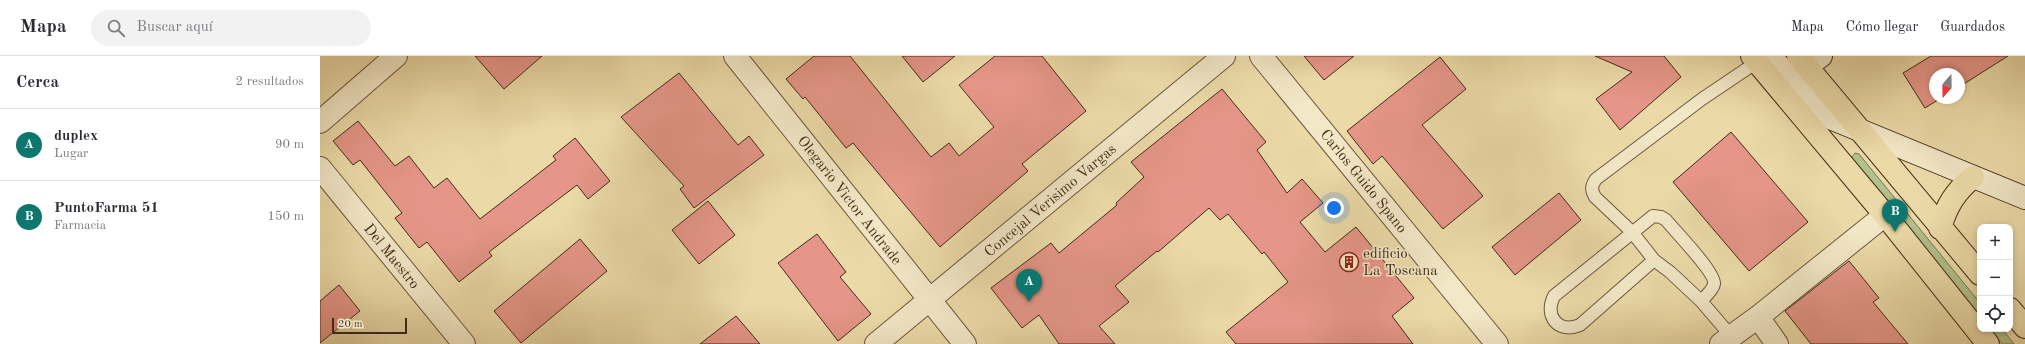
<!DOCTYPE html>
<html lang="es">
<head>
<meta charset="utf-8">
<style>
	:root { --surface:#fff; --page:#f2f2f3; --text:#2b2b33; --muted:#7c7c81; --line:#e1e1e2; --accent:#0f766e }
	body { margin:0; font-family:"Old Standard TT",serif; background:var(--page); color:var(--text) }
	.controls { position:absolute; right:12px; bottom:12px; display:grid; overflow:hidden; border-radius:8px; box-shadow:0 2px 6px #0003 }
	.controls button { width:36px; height:36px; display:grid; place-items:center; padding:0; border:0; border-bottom:1px solid var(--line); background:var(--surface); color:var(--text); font:20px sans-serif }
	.compass { position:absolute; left:1609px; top:12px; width:36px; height:36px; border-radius:50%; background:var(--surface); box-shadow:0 2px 6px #0003; rotate:200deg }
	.scale { position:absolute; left:12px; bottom:10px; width:75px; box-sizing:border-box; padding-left:4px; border:2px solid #442a19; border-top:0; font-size:11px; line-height:14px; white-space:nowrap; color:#442a19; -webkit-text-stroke:3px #f2e7c6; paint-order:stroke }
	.you { position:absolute; left:1014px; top:152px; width:14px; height:14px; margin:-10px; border:3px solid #fff; border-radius:50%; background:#1a73e8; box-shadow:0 0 0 6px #1a73e833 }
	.badge { display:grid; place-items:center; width:26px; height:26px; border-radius:50%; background:var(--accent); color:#fff; font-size:13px; font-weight:700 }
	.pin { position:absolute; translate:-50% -33px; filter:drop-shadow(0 1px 2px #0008) }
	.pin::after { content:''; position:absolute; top:21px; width:14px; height:12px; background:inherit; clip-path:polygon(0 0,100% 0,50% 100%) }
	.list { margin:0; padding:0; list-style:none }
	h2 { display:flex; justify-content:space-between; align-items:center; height:52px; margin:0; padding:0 16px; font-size:17px }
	h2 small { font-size:13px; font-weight:400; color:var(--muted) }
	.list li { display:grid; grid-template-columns:26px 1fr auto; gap:12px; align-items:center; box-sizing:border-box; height:72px; padding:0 16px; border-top:1px solid var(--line) }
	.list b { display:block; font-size:15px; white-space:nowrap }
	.list p { margin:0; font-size:13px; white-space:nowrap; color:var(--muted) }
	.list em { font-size:13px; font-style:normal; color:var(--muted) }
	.icon { flex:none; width:22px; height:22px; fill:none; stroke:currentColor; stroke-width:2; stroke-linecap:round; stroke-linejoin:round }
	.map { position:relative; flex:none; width:1705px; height:288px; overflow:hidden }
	header { display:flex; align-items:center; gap:24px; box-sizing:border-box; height:56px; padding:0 20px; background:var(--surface); border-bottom:1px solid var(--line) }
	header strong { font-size:19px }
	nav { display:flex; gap:22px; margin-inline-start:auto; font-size:14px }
	.search { width:280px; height:36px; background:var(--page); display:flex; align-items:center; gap:10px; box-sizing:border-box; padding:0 14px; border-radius:22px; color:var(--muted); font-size:15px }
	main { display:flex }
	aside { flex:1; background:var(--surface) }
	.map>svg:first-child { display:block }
	.green { fill:#b2c18c; stroke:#7b7652 }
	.building { fill:#e59688; stroke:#442a19 }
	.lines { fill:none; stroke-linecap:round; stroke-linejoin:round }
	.lane-casing { stroke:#6e563d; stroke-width:14 }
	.street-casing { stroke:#6e563d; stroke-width:24 }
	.secondary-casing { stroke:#442a19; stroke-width:24 }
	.highway-casing { stroke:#442a19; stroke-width:24 }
	.lane { stroke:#f2e7c6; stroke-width:12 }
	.street { stroke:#f2e7c6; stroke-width:22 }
	.secondary { stroke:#f2e7c6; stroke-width:22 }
	.highway { stroke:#ebdaa8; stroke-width:22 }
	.labels { text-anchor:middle; stroke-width:3; stroke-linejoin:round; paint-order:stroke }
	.street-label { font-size:15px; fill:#442a19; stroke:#f2e7c6 }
	.poi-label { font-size:15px; fill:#442a19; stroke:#f2e7c6; text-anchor:start }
</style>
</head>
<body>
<header>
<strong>Mapa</strong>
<div class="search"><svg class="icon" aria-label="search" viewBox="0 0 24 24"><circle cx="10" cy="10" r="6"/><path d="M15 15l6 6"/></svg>Buscar aquí</div>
<nav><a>Mapa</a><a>Cómo llegar</a><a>Guardados</a></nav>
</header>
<main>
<aside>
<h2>Cerca<small>2 resultados</small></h2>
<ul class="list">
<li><span class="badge">A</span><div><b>duplex</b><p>Lugar</p></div><em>90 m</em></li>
<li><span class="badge">B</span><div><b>PuntoFarma 51</b><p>Farmacia</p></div><em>150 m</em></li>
</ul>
</aside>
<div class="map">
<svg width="1705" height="288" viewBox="0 0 1705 288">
	<rect width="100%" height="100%" fill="#ebdaa8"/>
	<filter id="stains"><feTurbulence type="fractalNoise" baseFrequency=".005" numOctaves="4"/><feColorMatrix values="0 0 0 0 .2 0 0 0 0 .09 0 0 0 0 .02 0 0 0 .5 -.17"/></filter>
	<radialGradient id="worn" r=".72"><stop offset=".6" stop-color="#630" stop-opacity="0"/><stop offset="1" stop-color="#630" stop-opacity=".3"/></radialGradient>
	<path class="green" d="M1535,97L1539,98L1660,247V260L1531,102Z
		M1670,273H1682L1694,288H1682Z"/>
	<path class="building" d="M155,0H222L184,33Z
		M494,0H530L611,101L629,87L639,100L674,71L639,29L675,0H722L766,55L702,108L708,115L620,191L533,87L526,92L485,41L483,43L466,23Z
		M582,0H635L603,26Z
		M984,0H1034L1004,24Z
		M1275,0H1344L1361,21L1300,74L1276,43L1312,16Z
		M1611,0H1688L1639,31V18H1615V42H1621L1605,52L1583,17Z
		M1120,1L1146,33L1102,69L1163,140L1123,173L1062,100L1053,108L1027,75Z
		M359,17L418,89L429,80L444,99L374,152L360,133L364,130L301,61Z
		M902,33L946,86L937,94L967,137L982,123L1003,147L980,166L1005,196L1036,171L1094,242L1072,260L1093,288H916L906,276L968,226L944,196L942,198L908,158L900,164L889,152L838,196L837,195L795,230L809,246L779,270L795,288H739L719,259L702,272L671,232L731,187L739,197L797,149L796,147L824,121L811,106Z
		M38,65L75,110L89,100L114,132L127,122L160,163L236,104L233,100L255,82L290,125L268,143L257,129L169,196L172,200L139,226L107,186L99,192L75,162L82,157L40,104L33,109L13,85Z
		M1411,76L1488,166L1429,215L1353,126Z
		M1239,137L1261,164L1195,219L1172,191Z
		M388,145L415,179L379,208L352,174Z
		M497,178L526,216L520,221L551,258L518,285L458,207Z
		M260,183L287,215L201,287L174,255Z
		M1529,205L1559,242L1553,246L1588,288H1491L1465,255Z
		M19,229L40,255L0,287V245Z
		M416,260L440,288H380Z"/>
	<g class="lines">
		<defs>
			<path id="lane" d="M1334,204L1260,269C1238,278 1224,260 1234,240L1333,160L1341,161L1346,164C1354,174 1396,217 1394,228C1393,234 1385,241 1381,245L1350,216L1334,204L1312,176L1275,141C1271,134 1271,130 1276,123L1382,43L1437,6
				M1381,245L1411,280"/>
			<path id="street" d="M415,0L645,288
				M941,0L1177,288
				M0,66L76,0
				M0,112L144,288
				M1438,261L1457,288
				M556,288L904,0
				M1401,288L1438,261L1565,159"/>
			<path id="secondary" d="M1451,0L1498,57L1705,142
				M1487,10L1501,0"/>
			<path id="highway" d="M1432,0L1565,159L1668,288
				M1478,0L1660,218
				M1620,172C1627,149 1635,136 1653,121
				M1690,253L1705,271"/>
		</defs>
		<use href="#lane" class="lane-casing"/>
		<use href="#street" class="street-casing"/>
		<use href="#secondary" class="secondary-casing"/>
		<use href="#highway" class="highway-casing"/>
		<use href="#lane" class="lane"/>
		<use href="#street" class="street"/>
		<use href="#secondary" class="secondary"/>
		<use href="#highway" class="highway"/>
	</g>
	<defs>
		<symbol id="building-ring" viewBox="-11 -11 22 22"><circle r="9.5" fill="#f2e7c6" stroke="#8f2418" stroke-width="1.5"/><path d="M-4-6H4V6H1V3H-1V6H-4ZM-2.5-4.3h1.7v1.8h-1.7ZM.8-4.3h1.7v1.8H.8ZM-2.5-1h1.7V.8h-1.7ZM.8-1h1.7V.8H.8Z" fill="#8f2418"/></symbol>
	</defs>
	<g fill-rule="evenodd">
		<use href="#building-ring" x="1018" y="195" width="22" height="22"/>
	</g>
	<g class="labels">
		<g class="street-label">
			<text transform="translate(1044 125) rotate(51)" y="5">Carlos Guido Spano</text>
			<text transform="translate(530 144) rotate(52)" y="5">Olegario Victor Andrade</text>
			<text transform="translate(730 144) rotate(-40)" y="5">Concejal Verisimo Vargas</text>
			<text transform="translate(72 200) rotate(51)" y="5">Del Maestro</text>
		</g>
		<g class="poi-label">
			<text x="1043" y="202">edificio<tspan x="1043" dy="17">La Toscana</tspan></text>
		</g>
	</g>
	<rect width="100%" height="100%" filter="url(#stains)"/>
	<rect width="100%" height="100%" fill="url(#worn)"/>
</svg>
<div class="controls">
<button>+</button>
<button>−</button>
<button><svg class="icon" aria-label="locate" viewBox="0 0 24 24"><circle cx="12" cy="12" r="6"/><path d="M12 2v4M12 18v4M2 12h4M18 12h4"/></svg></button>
</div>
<svg class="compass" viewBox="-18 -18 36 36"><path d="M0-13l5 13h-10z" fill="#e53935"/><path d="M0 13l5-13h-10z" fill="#7c7c81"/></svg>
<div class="scale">20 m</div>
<div class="you"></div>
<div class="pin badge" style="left:709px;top:246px">A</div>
<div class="pin badge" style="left:1575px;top:176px">B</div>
</div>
</main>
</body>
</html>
